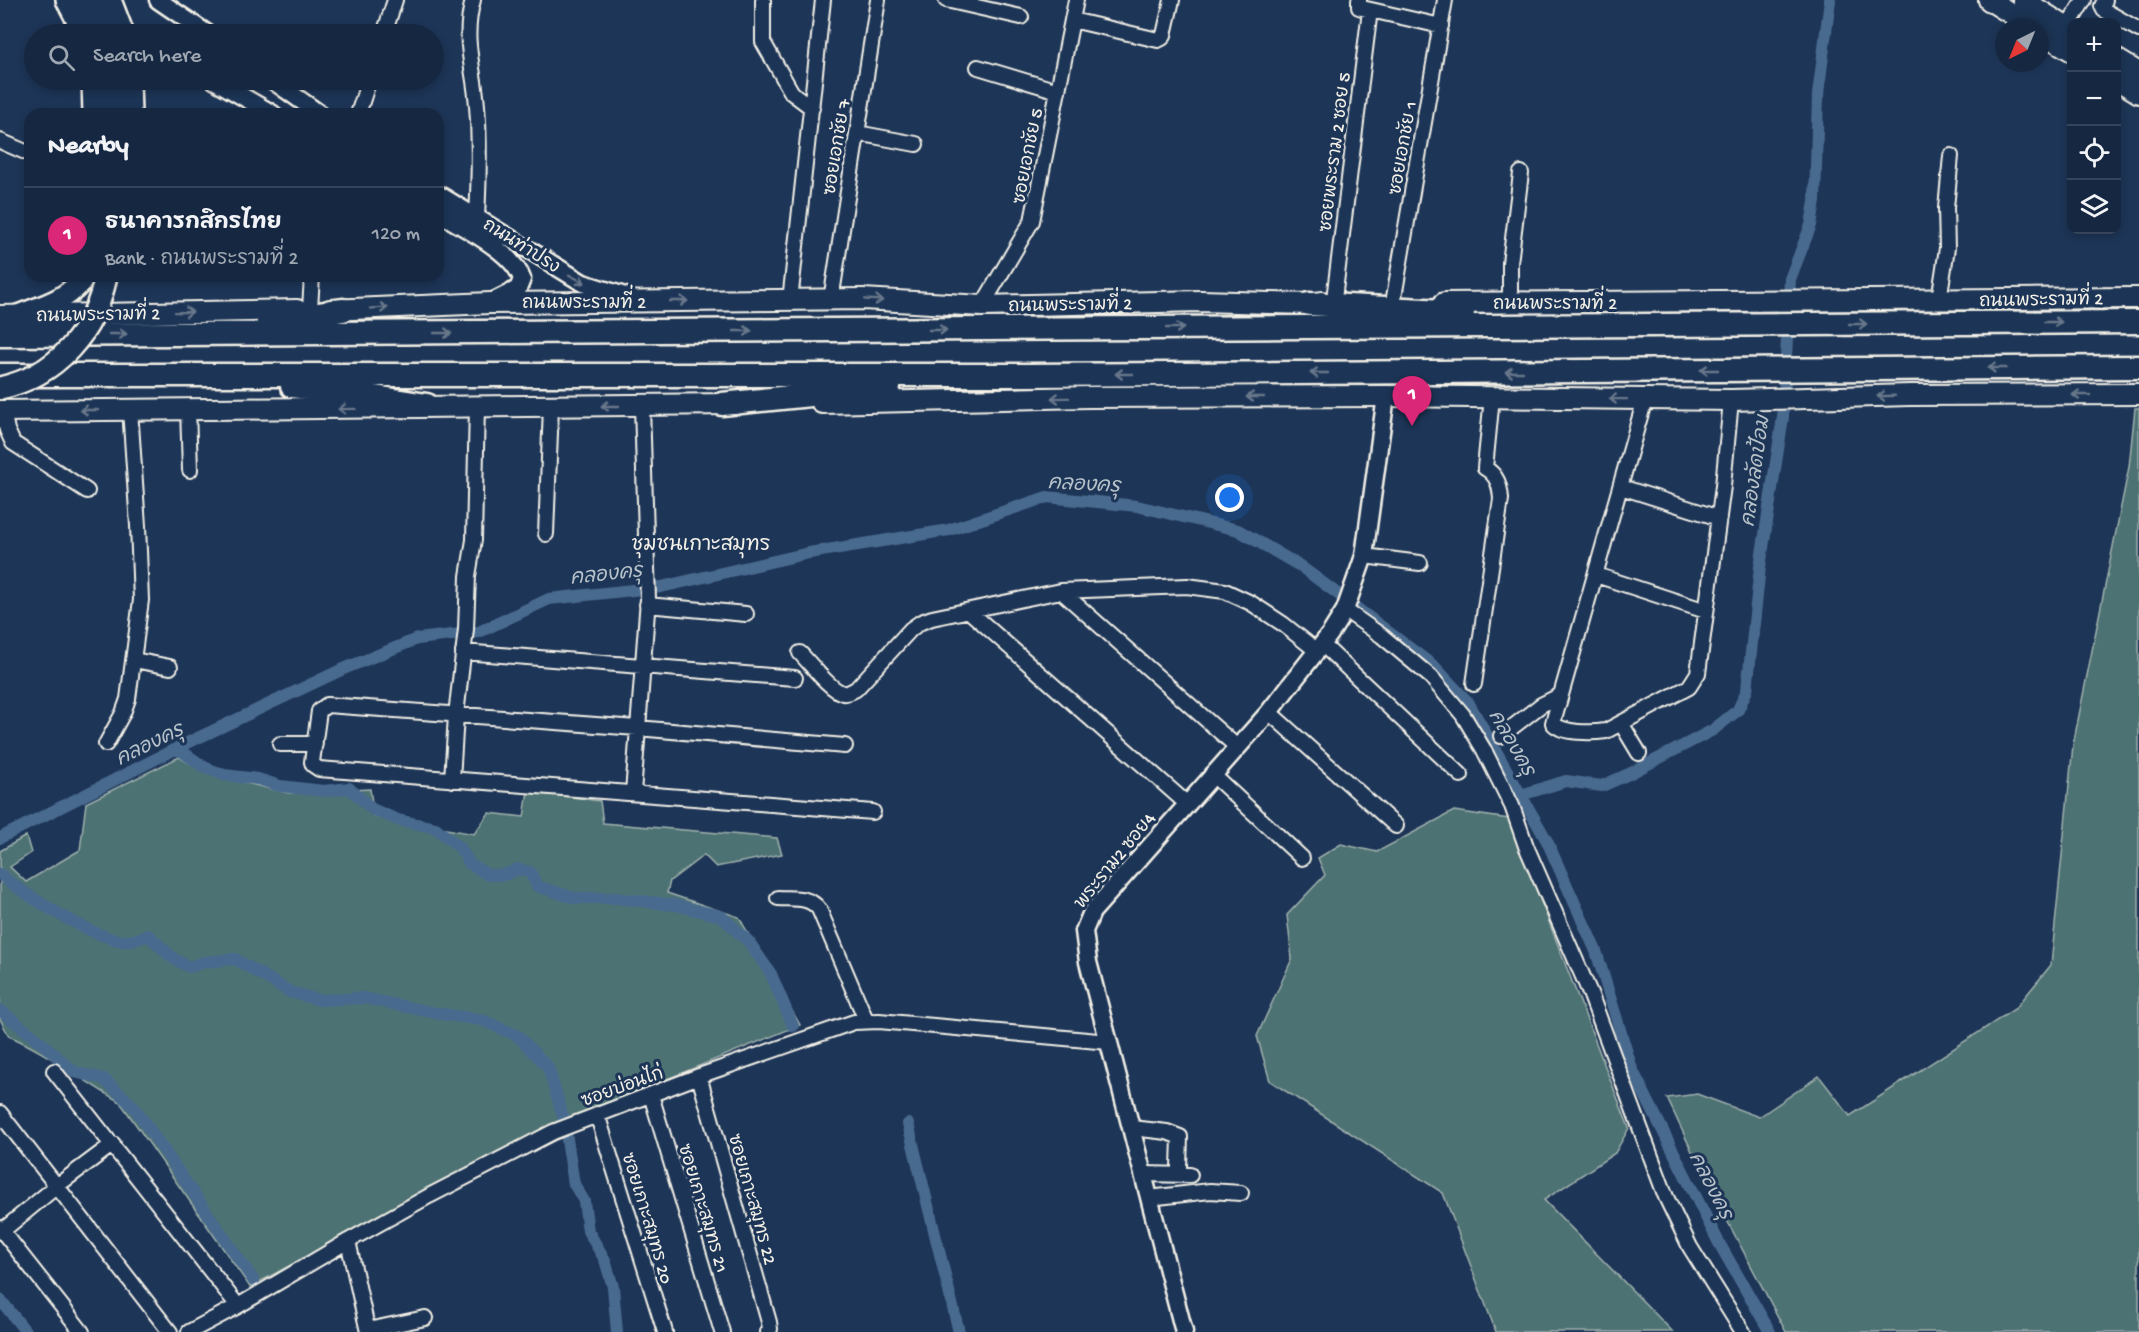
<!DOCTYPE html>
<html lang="en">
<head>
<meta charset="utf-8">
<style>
	:root { --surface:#162841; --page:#1f3048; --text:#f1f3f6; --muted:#9ea6b1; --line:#35445a; --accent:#db2777 }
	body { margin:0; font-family:"Gochi Hand","Playpen Sans Thai",sans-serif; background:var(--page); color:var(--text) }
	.controls { position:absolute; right:18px; top:18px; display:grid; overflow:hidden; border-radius:12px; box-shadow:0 3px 9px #0003 }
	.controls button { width:54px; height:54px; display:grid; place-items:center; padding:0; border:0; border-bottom:2px solid var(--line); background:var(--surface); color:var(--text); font:30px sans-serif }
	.compass { position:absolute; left:1995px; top:18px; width:54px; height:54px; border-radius:50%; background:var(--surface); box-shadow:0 3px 9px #0003; rotate:223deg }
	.you { position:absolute; left:1230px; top:498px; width:21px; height:21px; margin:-15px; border:4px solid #fff; border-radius:50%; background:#1a73e8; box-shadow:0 0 0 9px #1a73e833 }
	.badge { display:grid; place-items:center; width:39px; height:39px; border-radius:50%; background:var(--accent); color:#fff; font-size:20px; font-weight:700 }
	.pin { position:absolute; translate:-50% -50px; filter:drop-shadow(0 2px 3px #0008) }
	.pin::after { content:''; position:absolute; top:32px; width:21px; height:18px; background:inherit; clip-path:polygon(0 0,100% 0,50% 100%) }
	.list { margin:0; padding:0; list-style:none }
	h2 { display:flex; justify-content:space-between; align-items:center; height:78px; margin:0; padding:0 24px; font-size:26px }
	h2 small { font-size:20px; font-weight:400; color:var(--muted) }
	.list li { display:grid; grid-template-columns:39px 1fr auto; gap:18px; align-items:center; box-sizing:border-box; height:96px; padding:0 24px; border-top:2px solid var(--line) }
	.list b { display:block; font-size:22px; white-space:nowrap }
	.list p { margin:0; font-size:20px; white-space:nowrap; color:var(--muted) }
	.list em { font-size:20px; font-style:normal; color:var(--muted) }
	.icon { flex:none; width:33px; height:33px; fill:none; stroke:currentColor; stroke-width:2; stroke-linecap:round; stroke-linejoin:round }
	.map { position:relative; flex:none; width:2139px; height:1332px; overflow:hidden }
	.search { position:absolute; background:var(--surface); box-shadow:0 3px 9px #0003; left:24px; top:24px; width:420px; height:66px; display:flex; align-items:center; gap:15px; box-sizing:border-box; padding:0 21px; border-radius:33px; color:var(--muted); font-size:22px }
	.panel { position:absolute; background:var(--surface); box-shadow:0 3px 9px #0003; left:24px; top:108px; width:420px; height:174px; border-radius:18px }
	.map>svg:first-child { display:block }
	.green { fill:#4e7273; stroke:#a1b2ae; stroke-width:1.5 }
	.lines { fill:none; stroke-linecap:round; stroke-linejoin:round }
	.canal { stroke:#496a8f; stroke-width:12 }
	.minor-casing { stroke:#f4f1e8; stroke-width:18 }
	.tertiary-casing { stroke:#f4f1e8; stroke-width:21 }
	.secondary-casing { stroke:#f4f1e8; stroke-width:24 }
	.primary-casing { stroke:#f4f1e8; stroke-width:26 }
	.trunk-casing { stroke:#f4f1e8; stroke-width:27 }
	.minor { stroke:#1d3557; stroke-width:14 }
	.tertiary { stroke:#1d3557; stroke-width:16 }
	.secondary { stroke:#1d3557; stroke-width:20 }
	.primary { stroke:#1d3557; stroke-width:21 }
	.trunk { stroke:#1d3557; stroke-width:22 }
	.primary-bridge-casing { stroke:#f4f1e8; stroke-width:26; stroke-linecap:butt }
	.primary-bridge { stroke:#1d3557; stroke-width:21 }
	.oneway { stroke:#68778a }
	.labels { text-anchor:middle; stroke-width:6; stroke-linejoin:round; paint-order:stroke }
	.street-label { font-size:18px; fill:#f4f1e8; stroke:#1d3557 }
	.water-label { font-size:20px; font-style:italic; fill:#b8c2c9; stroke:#1d3557 }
	.neighbourhood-label { font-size:20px; fill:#f4f1e8; stroke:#1d3557 }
</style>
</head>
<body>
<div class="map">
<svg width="2139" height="1332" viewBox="0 0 2139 1332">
	<rect width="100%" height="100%" fill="#1d3557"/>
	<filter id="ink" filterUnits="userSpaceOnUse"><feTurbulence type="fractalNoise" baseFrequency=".0167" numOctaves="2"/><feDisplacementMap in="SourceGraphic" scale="12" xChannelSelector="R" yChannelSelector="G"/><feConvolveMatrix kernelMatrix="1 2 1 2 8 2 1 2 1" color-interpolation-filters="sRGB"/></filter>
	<g filter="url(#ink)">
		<path class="green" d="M2135,408H2139V1332H1786L1704,1177L1667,1098L1697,1094L1759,1117L1819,1076L1850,1116L2016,1008L2051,965L2073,745L2129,467Z
			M179,757L208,774L288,793L370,789L374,816L474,834L489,813L524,817L528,791L600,801L603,823L777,838L782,854L716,867L704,855L670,881L667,893L739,917L800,1025L551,1126L461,1173L250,1287L120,1102C83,1081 48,1053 9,1036L0,1019V851L26,836L31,853L10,867L26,882L80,850L86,803Z
			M1454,811L1509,819L1629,1128L1615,1153L1544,1200L1673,1332H1496L1443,1193L1270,1081L1257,1036L1292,959L1287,915L1325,875L1318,858L1341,844L1377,852Z"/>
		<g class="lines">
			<path class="canal" d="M177,748L204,767L224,775L258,779L280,786L324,791L349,788L372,809L398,820L436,828L460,848L470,864L488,875H505L517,869L530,872L537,886L574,898H616L675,905L721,916L749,942L771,974L793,1026
				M1521,795L1566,781L1602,786L1631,773L1713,730L1738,710L1747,690L1760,567L1783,417L1790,279L1811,225L1815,201L1818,95L1830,0
				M0,838L183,745L341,670L417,639L479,632L549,599L661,587L809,553L949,530L1047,497L1137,506L1238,530L1300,566L1354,606L1435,667L1468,702L1547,841L1596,951L1632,1069L1719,1243L1770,1332
				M0,874C21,893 103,945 130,941C136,940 143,937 148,935L174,959L189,967L205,962L235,959L290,992L320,1000L364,998L435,1013L482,1020L518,1036L548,1067L564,1120L574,1184L584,1201L588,1231L605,1260L613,1287L617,1332
				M0,1010L43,1044L74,1072L104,1079L134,1107L254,1281
				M908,1124L959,1332
				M0,1299L26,1332"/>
			<defs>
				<path id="minor" d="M473,0C462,42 474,65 477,106C480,143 479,180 477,217
					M763,0V42L792,93L812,108
					M946,0L1021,17
					M1359,0V7L1362,8L1441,26
					M2105,0L2102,6L2104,10L2139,30
					M1072,20L1158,40L1162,38L1164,35L1172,0
					M2067,28L2084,0
					M384,34L395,0
					M978,67L1058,91
					M358,114L369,80
					M857,133L916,144
					M0,141L30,154
					M1334,299L1370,10
					M831,300L878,0
					M1939,300L1947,248L1946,208L1951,156
					M790,301L823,0
					M1393,303L1445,0
					M1510,303V263L1521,173
					M982,306L1032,221L1076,0
					M310,309L312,276
					M1645,399L1553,723C1562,734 1593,733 1606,731L1689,687L1698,673L1723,486L1731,400
					M188,409L190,470
					M3,411L7,430L13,443L87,491
					M1621,487L1719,518
					M546,534L551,407
					M1364,556L1420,563
					M1596,575L1706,611
					M1061,591L1237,747
					M647,605L746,614
					M1345,610L1382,636L1431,677L1463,715L1484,750L1512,806L1526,846L1590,993L1666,1197L1690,1247L1743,1332
					M969,611L1186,803
					M1322,644L1461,775
					M463,652L795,678
					M800,653C809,662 831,691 843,693C848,694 852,691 856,689L911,629L921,622L932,618L1061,591L1187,586L1225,591L1251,603L1283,624L1317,651
					M134,660L170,667
					M1474,684L1501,499C1500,485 1497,475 1485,468L1492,397
					M1269,712L1396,826
					M1621,723L1639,753
					M1501,736L1541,705L1561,695
					M106,744L123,713L128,699L141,600L138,526L130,409
					M280,744H315
					M845,746L637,728L327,705L319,711L312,762L313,765L319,769L873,812
					M1212,774L1302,858
					M452,780L456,715L466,629L468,576L474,540L477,406
					M633,793L648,599L642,406
					M778,898C793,899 809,896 819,909L866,1020
					M54,1071L238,1306
					M699,1076L769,1322L770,1329L768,1332
					M651,1095L722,1332
					M0,1113L170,1332
					M597,1114L665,1332
					M1132,1128L1167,1132L1180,1137L1179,1167
					M1143,1174L1190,1175
					M1149,1198L1210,1191L1241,1193
					M0,1228L82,1332
					M2,1231L58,1185L113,1144
					M348,1241L368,1332
					M368,1330L425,1318
					M189,1332L238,1306L348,1241L429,1196L553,1132L699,1076L854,1022L879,1021L1109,1042"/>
				<path id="tertiary" d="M158,0L208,34
					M214,80L273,114
					M272,80L320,114
					M438,194L583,283L628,297
					M438,212C463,228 513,251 522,279L518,289L494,301
					M1184,1332L1088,962L1084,931L1092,912L1269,712L1330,634L1345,610L1364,556L1386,396"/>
				<path id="secondary" d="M1989,0L2033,27
					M2023,0L2072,31
					M2040,32L2072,51
					M2116,59L2139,73
					M2116,79L2139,93
					M1444,303L2139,298
					M330,310L490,303L863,299L982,306L1201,301L1309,304L1322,302
					M0,316L297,310
					M822,403L1089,397L1386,396L1731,400L1910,395L2139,394
					M0,411L735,404"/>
				<path id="primary" d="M67,0L85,34
					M88,0L99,21L102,34
					M110,0L123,34
					M93,80L94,114
					M111,80V114
					M129,80L130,114
					M18,316C44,306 69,300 85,276"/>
				<path id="trunk" d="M1309,304L1463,312
					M268,322L343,310
					M0,335L2139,322
					M0,375H1028L2139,367
					M292,386L343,392L427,405
					M722,404L889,387"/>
			</defs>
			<use href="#minor" class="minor-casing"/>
			<use href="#tertiary" class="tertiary-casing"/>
			<use href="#secondary" class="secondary-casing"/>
			<use href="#primary" class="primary-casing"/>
			<use href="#trunk" class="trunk-casing"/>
			<use href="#minor" class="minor"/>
			<use href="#tertiary" class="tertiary"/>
			<use href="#secondary" class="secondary"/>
			<use href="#primary" class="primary"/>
			<use href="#trunk" class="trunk"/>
			<defs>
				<path id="primary-bridge" d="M0,388C56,376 95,332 106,276"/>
			</defs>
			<use href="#primary-bridge" class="primary-bridge-casing"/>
			<use href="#primary-bridge" class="primary-bridge"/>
		</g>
		<defs><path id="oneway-shaft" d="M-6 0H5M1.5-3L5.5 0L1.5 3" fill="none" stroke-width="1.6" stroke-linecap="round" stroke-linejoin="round" transform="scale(1.5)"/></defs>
		<g class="oneway">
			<use href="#oneway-shaft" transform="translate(577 279) rotate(28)"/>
			<use href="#oneway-shaft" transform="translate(874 300) rotate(3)"/>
			<use href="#oneway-shaft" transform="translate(679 301)"/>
			<use href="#oneway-shaft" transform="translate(379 308) rotate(-3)"/>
			<use href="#oneway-shaft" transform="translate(184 312) rotate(-1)"/>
			<use href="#oneway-shaft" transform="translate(2053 322)"/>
			<use href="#oneway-shaft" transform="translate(1858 324)"/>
			<use href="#oneway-shaft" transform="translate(1175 328)"/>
			<use href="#oneway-shaft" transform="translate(938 330)"/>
			<use href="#oneway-shaft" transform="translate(743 331)"/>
			<use href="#oneway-shaft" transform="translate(443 333)"/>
			<use href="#oneway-shaft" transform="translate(118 334)"/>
			<use href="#oneway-shaft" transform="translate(1997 368) rotate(180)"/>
			<use href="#oneway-shaft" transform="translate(1709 370) rotate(180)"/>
			<use href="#oneway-shaft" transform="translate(1514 372) rotate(180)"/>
			<use href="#oneway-shaft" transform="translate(1319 373) rotate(180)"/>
			<use href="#oneway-shaft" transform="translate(1124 374) rotate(180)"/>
			<use href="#oneway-shaft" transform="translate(2081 395) rotate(180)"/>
			<use href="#oneway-shaft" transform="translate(1886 396) rotate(178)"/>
			<use href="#oneway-shaft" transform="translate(1255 397) rotate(180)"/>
			<use href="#oneway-shaft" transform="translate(1060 398) rotate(179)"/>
			<use href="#oneway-shaft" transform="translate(1618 399) rotate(-179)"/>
			<use href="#oneway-shaft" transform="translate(610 406) rotate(180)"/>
			<use href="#oneway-shaft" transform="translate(347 409) rotate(179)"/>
			<use href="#oneway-shaft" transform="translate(89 410) rotate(180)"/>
		</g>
	</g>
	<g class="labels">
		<g class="street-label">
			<text transform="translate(836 147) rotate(-81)" y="6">ซอยเอกชัย 7</text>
			<text transform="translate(1402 148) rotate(-80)" y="6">ซอยเอกชัย 1</text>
			<text transform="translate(1334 152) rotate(-83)" y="6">ซอยพระราม 2 ซอย 5</text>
			<text transform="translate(1027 156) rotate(-79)" y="6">ซอยเอกชัย 5</text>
			<text transform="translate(522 245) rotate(32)" y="6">ถนนท่าปรง</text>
			<text transform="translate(2041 299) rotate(-1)" y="6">ถนนพระรามที่ 2</text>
			<text x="584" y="308">ถนนพระรามที่ 2</text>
			<text x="1555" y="309">ถนนพระรามที่ 2</text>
			<text transform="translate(1070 304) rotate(-1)" y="6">ถนนพระรามที่ 2</text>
			<text transform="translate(98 314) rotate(-1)" y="6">ถนนพระรามที่ 2</text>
			<text transform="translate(1114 860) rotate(-51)" y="6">พระราม2 ซอย4</text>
			<text transform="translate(622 1086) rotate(-20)" y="6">ซอยบ่อนไก่</text>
			<text transform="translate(753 1199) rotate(74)" y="6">ซอยเกาะสมุทร 22</text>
			<text transform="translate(704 1208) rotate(73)" y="6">ซอยเกาะสมุทร 21</text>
			<text transform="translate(648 1218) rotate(73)" y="6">ซอยเกาะสมุทร 20</text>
		</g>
		<g class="water-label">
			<text transform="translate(1754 471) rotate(-82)" y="7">คลองลัดป้อม</text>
			<text transform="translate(1084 483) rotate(3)" y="7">คลองครุ</text>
			<text transform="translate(606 573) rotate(-6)" y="7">คลองครุ</text>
			<text transform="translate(1513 742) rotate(60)" y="7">คลองครุ</text>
			<text transform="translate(149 743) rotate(-26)" y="7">คลองครุ</text>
			<text transform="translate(1712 1185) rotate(63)" y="7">คลองครุ</text>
		</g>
		<g class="neighbourhood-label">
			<text x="701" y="550">ชุมชนเกาะสมุทร</text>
		</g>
	</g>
</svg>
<div class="controls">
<button>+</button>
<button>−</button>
<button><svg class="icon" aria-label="locate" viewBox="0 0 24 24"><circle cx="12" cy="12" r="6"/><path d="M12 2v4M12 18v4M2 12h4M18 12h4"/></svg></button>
<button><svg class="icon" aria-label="layers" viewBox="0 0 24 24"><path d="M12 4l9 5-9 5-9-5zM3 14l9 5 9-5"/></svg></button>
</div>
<svg class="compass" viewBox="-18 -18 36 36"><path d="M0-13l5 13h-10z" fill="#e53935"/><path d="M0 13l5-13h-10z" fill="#9ea6b1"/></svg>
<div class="you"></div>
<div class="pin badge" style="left:1412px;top:426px">1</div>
<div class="search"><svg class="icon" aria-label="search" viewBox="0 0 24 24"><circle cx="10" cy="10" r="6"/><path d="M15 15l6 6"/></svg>Search here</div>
<section class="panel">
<h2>Nearby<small></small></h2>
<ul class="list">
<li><span class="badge">1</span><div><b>ธนาคารกสิกรไทย</b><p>Bank · ถนนพระรามที่ 2</p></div><em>120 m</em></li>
</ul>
</section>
</div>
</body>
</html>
